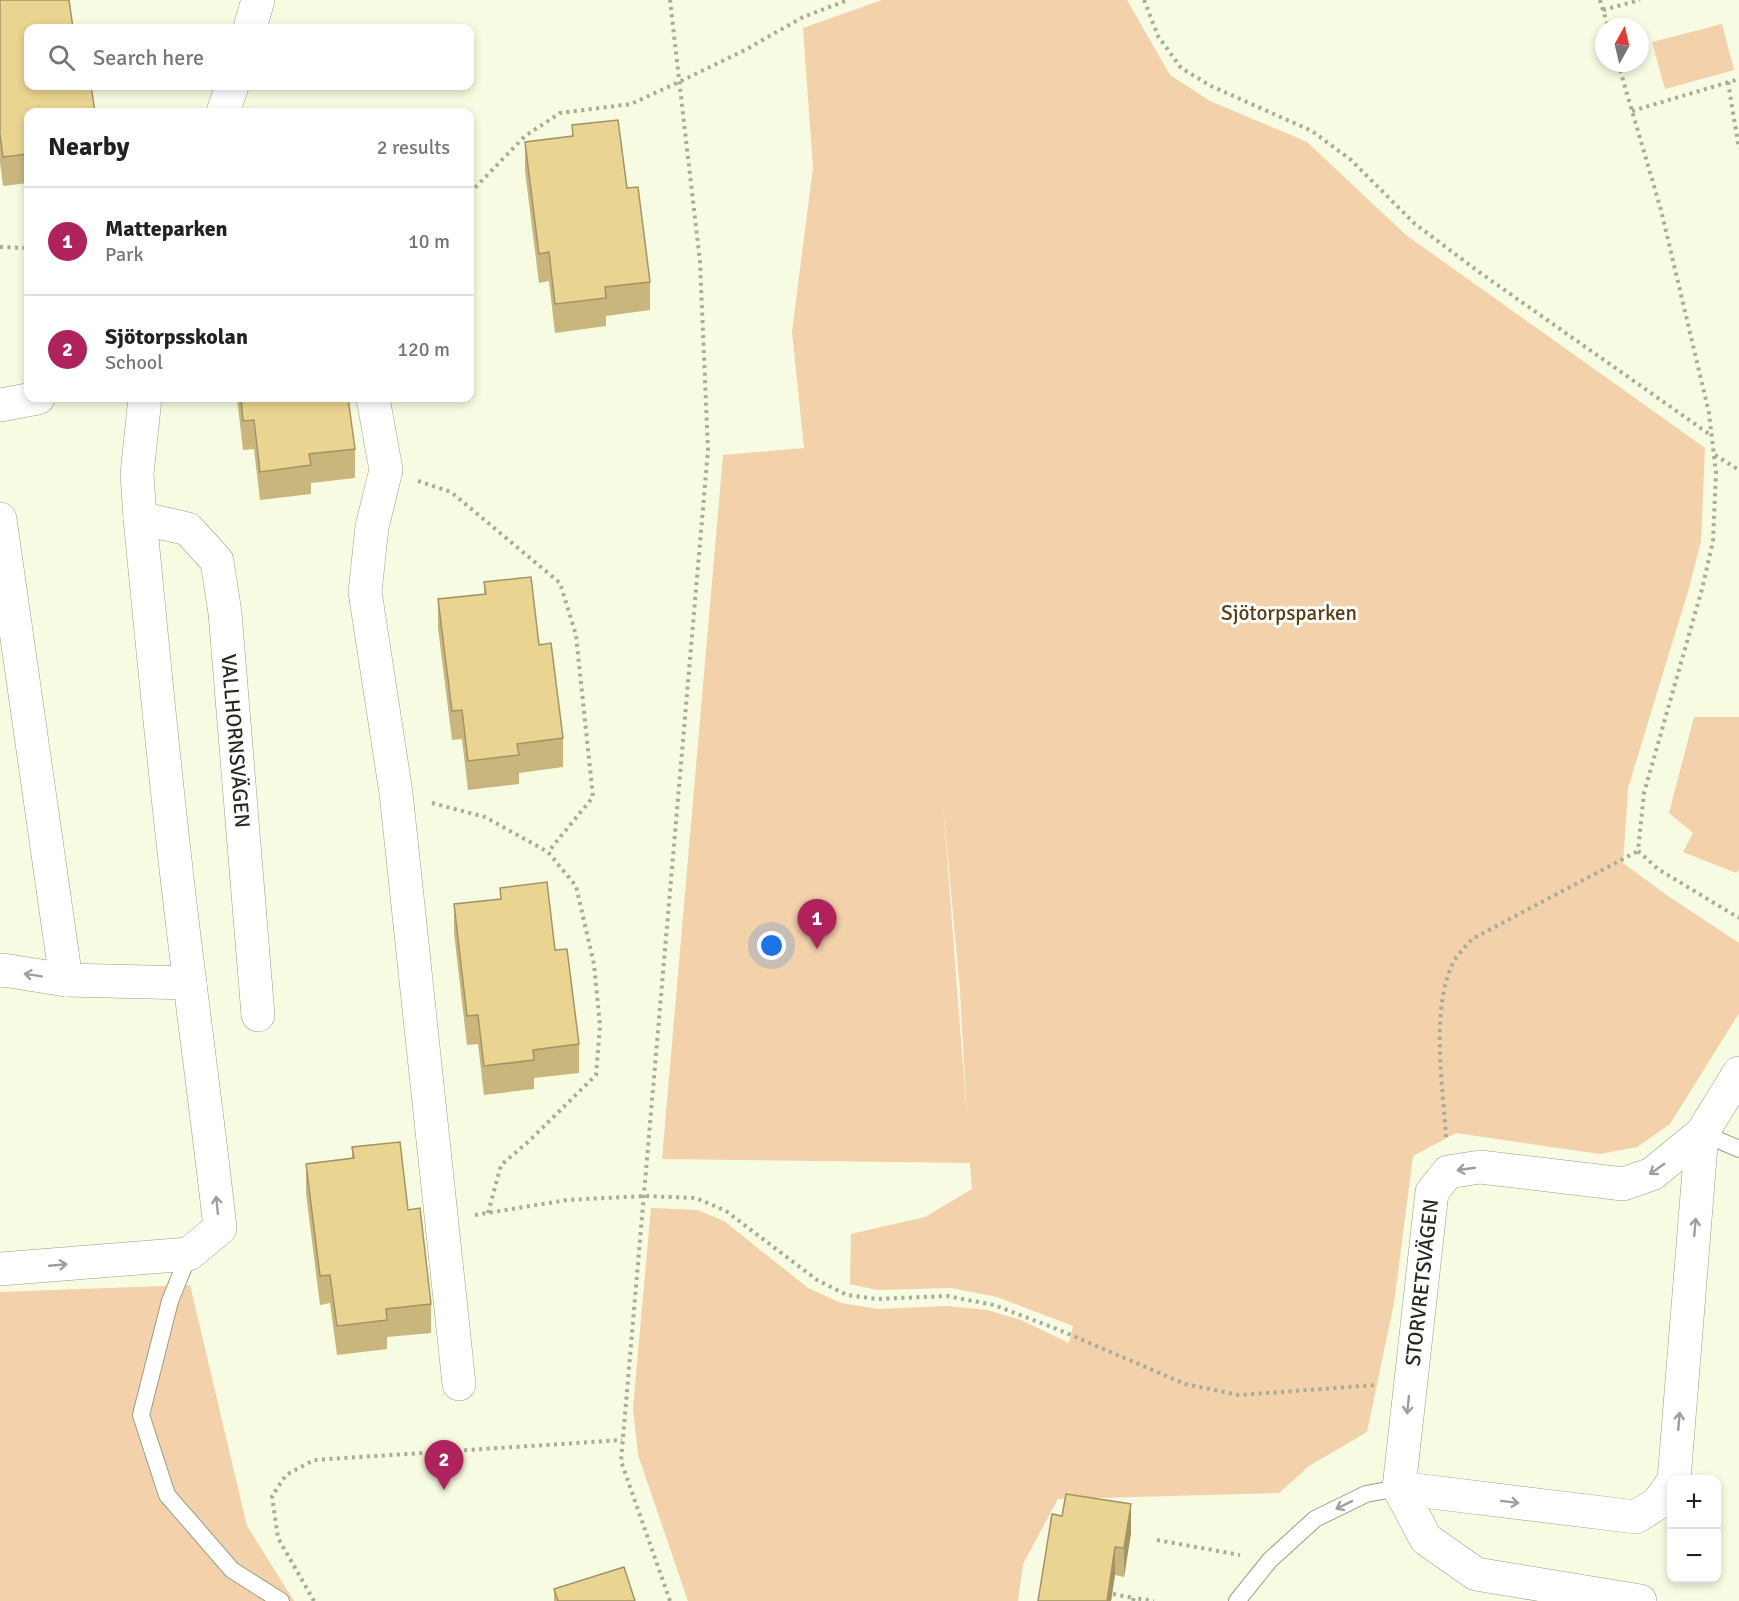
<!DOCTYPE html>
<html lang="en">
<head>
<meta charset="utf-8">
<style>
	:root { --surface:#fff; --page:#f2f2f2; --text:#222; --muted:#767676; --line:#e0e0e0; --accent:#af225c }
	body { margin:0; font-family:Signika,sans-serif; background:var(--page); color:var(--text) }
	.controls { position:absolute; right:18px; bottom:18px; display:grid; overflow:hidden; border-radius:12px; box-shadow:0 3px 9px #0003 }
	.controls button { width:54px; height:54px; display:grid; place-items:center; padding:0; border:0; border-bottom:2px solid var(--line); background:var(--surface); color:var(--text); font:30px sans-serif }
	.compass { position:absolute; left:1595px; top:18px; width:54px; height:54px; border-radius:50%; background:var(--surface); box-shadow:0 3px 9px #0003; rotate:8deg }
	.you { position:absolute; left:772px; top:946px; width:21px; height:21px; margin:-15px; border:4px solid #fff; border-radius:50%; background:#1a73e8; box-shadow:0 0 0 9px #1a73e833 }
	.badge { display:grid; place-items:center; width:39px; height:39px; border-radius:50%; background:var(--accent); color:#fff; font-size:20px; font-weight:700 }
	.pin { position:absolute; translate:-50% -50px; filter:drop-shadow(0 2px 3px #0008) }
	.pin::after { content:''; position:absolute; top:32px; width:21px; height:18px; background:inherit; clip-path:polygon(0 0,100% 0,50% 100%) }
	.list { margin:0; padding:0; list-style:none }
	h2 { display:flex; justify-content:space-between; align-items:center; height:78px; margin:0; padding:0 24px; font-size:26px }
	h2 small { font-size:20px; font-weight:400; color:var(--muted) }
	.list li { display:grid; grid-template-columns:39px 1fr auto; gap:18px; align-items:center; box-sizing:border-box; height:108px; padding:0 24px; border-top:2px solid var(--line) }
	.list b { display:block; font-size:22px; white-space:nowrap }
	.list p { margin:0; font-size:20px; white-space:nowrap; color:var(--muted) }
	.list em { font-size:20px; font-style:normal; color:var(--muted) }
	.icon { flex:none; width:33px; height:33px; fill:none; stroke:currentColor; stroke-width:2; stroke-linecap:round; stroke-linejoin:round }
	.map { position:relative; flex:none; width:1739px; height:1601px; overflow:hidden }
	.search { position:absolute; background:var(--surface); box-shadow:0 3px 9px #0003; left:24px; top:24px; width:450px; height:66px; display:flex; align-items:center; gap:15px; box-sizing:border-box; padding:0 21px; border-radius:12px; color:var(--muted); font-size:22px }
	.panel { position:absolute; background:var(--surface); box-shadow:0 3px 9px #0003; left:24px; top:108px; width:450px; height:294px; border-radius:12px }
	.map>svg:first-child { display:block }
	.green { fill:#f2d1ab; fill-rule:evenodd }
	.lines { fill:none; stroke-linecap:round; stroke-linejoin:round }
	.service-casing { stroke:#9a9e86; stroke-width:18 }
	.minor-casing { stroke:#9a9e86; stroke-width:34 }
	.path { stroke:#a7ab97; stroke-width:4; stroke-dasharray:3 4.5; stroke-linecap:butt }
	.service { stroke:#fff; stroke-width:16 }
	.minor { stroke:#fff; stroke-width:33 }
	.wall { fill:#c8b67d }
	.shaded-wall { fill:#a39466 }
	.building { fill:#e9d491; stroke:#a39466; stroke-width:1.5 }
	.oneway { stroke:#9e9f9b }
	.labels { text-anchor:middle; stroke-width:6; stroke-linejoin:round; paint-order:stroke }
	.park-label { font-size:21px; fill:#5b3c11; stroke:#fff }
	.street-label { font-size:21px; fill:#282a20; stroke:#fff }
</style>
</head>
<body>
<div class="map">
<svg width="1739" height="1601" viewBox="0 0 1739 1601">
	<rect width="100%" height="100%" fill="#f6fbe1"/>
	<path class="green" d="M882,0H1127L1170,75L1210,101L1307,142L1406,235L1705,448L1701,541L1689,588L1628,788L1623,863L1668,896L1739,943V1013L1670,1124L1637,1147L1600,1154L1456,1133L1413,1156L1394,1303L1367,1432L1309,1466L1279,1493L1058,1499L1023,1564L1018,1601H688L638,1455L633,1408L651,1208L698,1210L724,1221L808,1288L841,1303L878,1309L947,1306L987,1310L1021,1320L1069,1343L1073,1326L997,1297L951,1288L877,1290L850,1284L851,1234L925,1217L972,1189L970,1163L662,1159L723,455L804,448L792,332L813,168L803,28ZM943,804L960,991L967,1118L943,805Z
		M1722,24L1734,70L1665,89L1652,42Z
		M1694,717H1739V869L1736,873L1683,852L1693,833L1669,813Z
		M190,1285L247,1526L294,1601H0V1292Z"/>
	<g class="lines">
		<defs>
			<path id="service" d="M1702,1133L1739,1149
				M189,1254L170,1301L141,1415L167,1495L232,1570L281,1601
				M1237,1601L1270,1560L1315,1519L1366,1494L1399,1488"/>
			<g id="minor">
				<path d="M250,28L258,0"/>
				<path d="M223,112L232,86"/>
				<path id="s1" d="M145,398L137,474L140,518L188,529L217,561L225,613L258,1015"/>
				<path d="M373,398L386,470L372,527L365,592L396,793L459,1384"/>
				<path d="M0,405L38,398"/>
				<path d="M0,519L66,980"/>
				<path d="M0,971L3,970L66,980L190,983"/>
				<path d="M0,1269L189,1254L220,1228C211,1146 200,1065 190,984C170,829 155,673 140,518"/>
				<path d="M1674,1480L1702,1133"/>
				<path id="s2" d="M1672,1483L1658,1503L1636,1517L1399,1488L1432,1192L1448,1172L1480,1167L1623,1184L1652,1174L1702,1133L1739,1073"/>
				<path d="M1399,1488L1426,1539L1476,1574L1640,1601"/>
			</g>
		</defs>
		<use href="#service" class="service-casing"/>
		<use href="#minor" class="minor-casing"/>
		<path class="path" d="M1144,0L1158,36L1181,68L1211,86L1312,131L1351,160L1415,224L1479,272L1712,436
			M1600,0L1608,27
			M1603,10L1640,0
			M1618,63L1661,210L1709,413L1716,473L1713,541L1702,589L1644,793L1638,851L1658,869L1739,918
			M1728,82L1739,149
			M1632,111L1739,79
			M470,193L525,136L560,113L631,104L679,82L745,50L803,17L848,0
			M0,247L28,248
			M1715,455L1739,470
			M418,481L451,492L560,583L576,635L593,797L548,852
			M432,803L485,817L548,852L576,886L594,964L600,1026L596,1075L529,1141L501,1165L488,1213
			M1446,1137C1443,1086 1430,1007 1454,961C1459,953 1466,946 1472,939L1638,851
			M475,1215L567,1200L644,1196L696,1198L726,1211L817,1280L847,1295L877,1299L947,1296L994,1305L1057,1329L1185,1384L1239,1395L1376,1385
			M1157,1540L1240,1555
			M1113,1594L1134,1598
			M314,1601L278,1538L272,1496L286,1475L314,1460L622,1440
			M670,1601L621,1461L708,450L700,262L670,0
			M1133,1601L1134,1598L1154,1601"/>
		<use href="#service" class="service"/>
		<use href="#minor" class="minor"/>
	</g>
	<path class="wall" d="M0,0L28,112V183L3,186L0,162Z
		M572,125L627,188L650,282V310L606,316V326L555,333L549,281L539,283L525,171V142L572,136Z
		M237,398H348L355,449V478L311,483V494L260,500L254,449L243,450Z
		M484,582L539,645L563,738V767L519,773V784L468,790L462,739L452,740L438,628V599L484,594Z
		M500,888L555,950L579,1044V1073L534,1078V1089L484,1095L478,1044L467,1045L454,933V904L500,899Z
		M352,1147L408,1210L431,1304V1333L387,1337V1349L337,1355L330,1303L320,1305L306,1193V1164L352,1159Z
		M1131,1533L1124,1577L1115,1575L1111,1601H1038Z
		M554,1589L635,1601H554Z"/>
	<path class="shaded-wall" d="M1131,1504V1533L1124,1577V1548Z
		M1115,1547V1575L1111,1601H1107Z"/>
	<path class="building" d="M0,0H69L73,28H28V86H91L95,112H28V154L3,157L0,134Z
		M618,120L627,188L638,187L650,282L605,287L606,298L555,304L549,252L539,254L525,142L573,136L572,125Z
		M241,398H348L355,449L309,454L311,465L260,472L254,420L243,421Z
		M531,577L539,645L551,643L563,738L517,744L519,755L468,761L462,710L452,711L438,599L486,594L484,582Z
		M547,882L555,950L567,949L579,1044L533,1050L534,1060L484,1066L478,1015L467,1016L454,904L501,899L500,888Z
		M400,1142L408,1210L420,1208L431,1304L386,1309L387,1320L337,1326L330,1275L320,1276L306,1164L354,1158L352,1147Z
		M1066,1494L1131,1504L1124,1548L1115,1547L1107,1601H1038L1052,1514L1062,1516Z
		M624,1567L635,1601H558L554,1589Z"/>
	<defs><path id="oneway-shaft" d="M-6 0H5M1.5-3L5.5 0L1.5 3" fill="none" stroke-width="1.6" stroke-linecap="round" stroke-linejoin="round" transform="scale(1.5)"/></defs>
	<g class="oneway">
		<use href="#oneway-shaft" transform="translate(33 975) rotate(-171)"/>
		<use href="#oneway-shaft" transform="translate(1466 1169) rotate(172)"/>
		<use href="#oneway-shaft" transform="translate(1657 1169) rotate(145)"/>
		<use href="#oneway-shaft" transform="translate(217 1205) rotate(-96)"/>
		<use href="#oneway-shaft" transform="translate(1695 1227) rotate(-85)"/>
		<use href="#oneway-shaft" transform="translate(58 1265) rotate(-5)"/>
		<use href="#oneway-shaft" transform="translate(1408 1405) rotate(96)"/>
		<use href="#oneway-shaft" transform="translate(1679 1421) rotate(-85)"/>
		<use href="#oneway-shaft" transform="translate(1510 1502) rotate(7)"/>
		<use href="#oneway-shaft" transform="translate(1344 1505) rotate(154)"/>
	</g>
	<g class="labels">
		<g class="park-label">
			<text x="1289" y="620">Sjötorpsparken</text>
		</g>
		<g class="street-label">
			<text dy="7" stroke="none"><textPath href="#s1" startOffset="394">VALLHORNSVÄGEN</textPath></text>
			<text dy="7" stroke="none"><textPath href="#s2" startOffset="496">STORVRETSVÄGEN</textPath></text>
		</g>
	</g>
</svg>
<div class="controls">
<button>+</button>
<button>−</button>
</div>
<svg class="compass" viewBox="-18 -18 36 36"><path d="M0-13l5 13h-10z" fill="#e53935"/><path d="M0 13l5-13h-10z" fill="#767676"/></svg>
<div class="you"></div>
<div class="pin badge" style="left:817px;top:949px">1</div>
<div class="pin badge" style="left:444px;top:1490px">2</div>
<div class="search"><svg class="icon" aria-label="search" viewBox="0 0 24 24"><circle cx="10" cy="10" r="6"/><path d="M15 15l6 6"/></svg>Search here</div>
<section class="panel">
<h2>Nearby<small>2 results</small></h2>
<ul class="list">
<li><span class="badge">1</span><div><b>Matteparken</b><p>Park</p></div><em>10 m</em></li>
<li><span class="badge">2</span><div><b>Sjötorpsskolan</b><p>School</p></div><em>120 m</em></li>
</ul>
</section>
</div>
</body>
</html>
